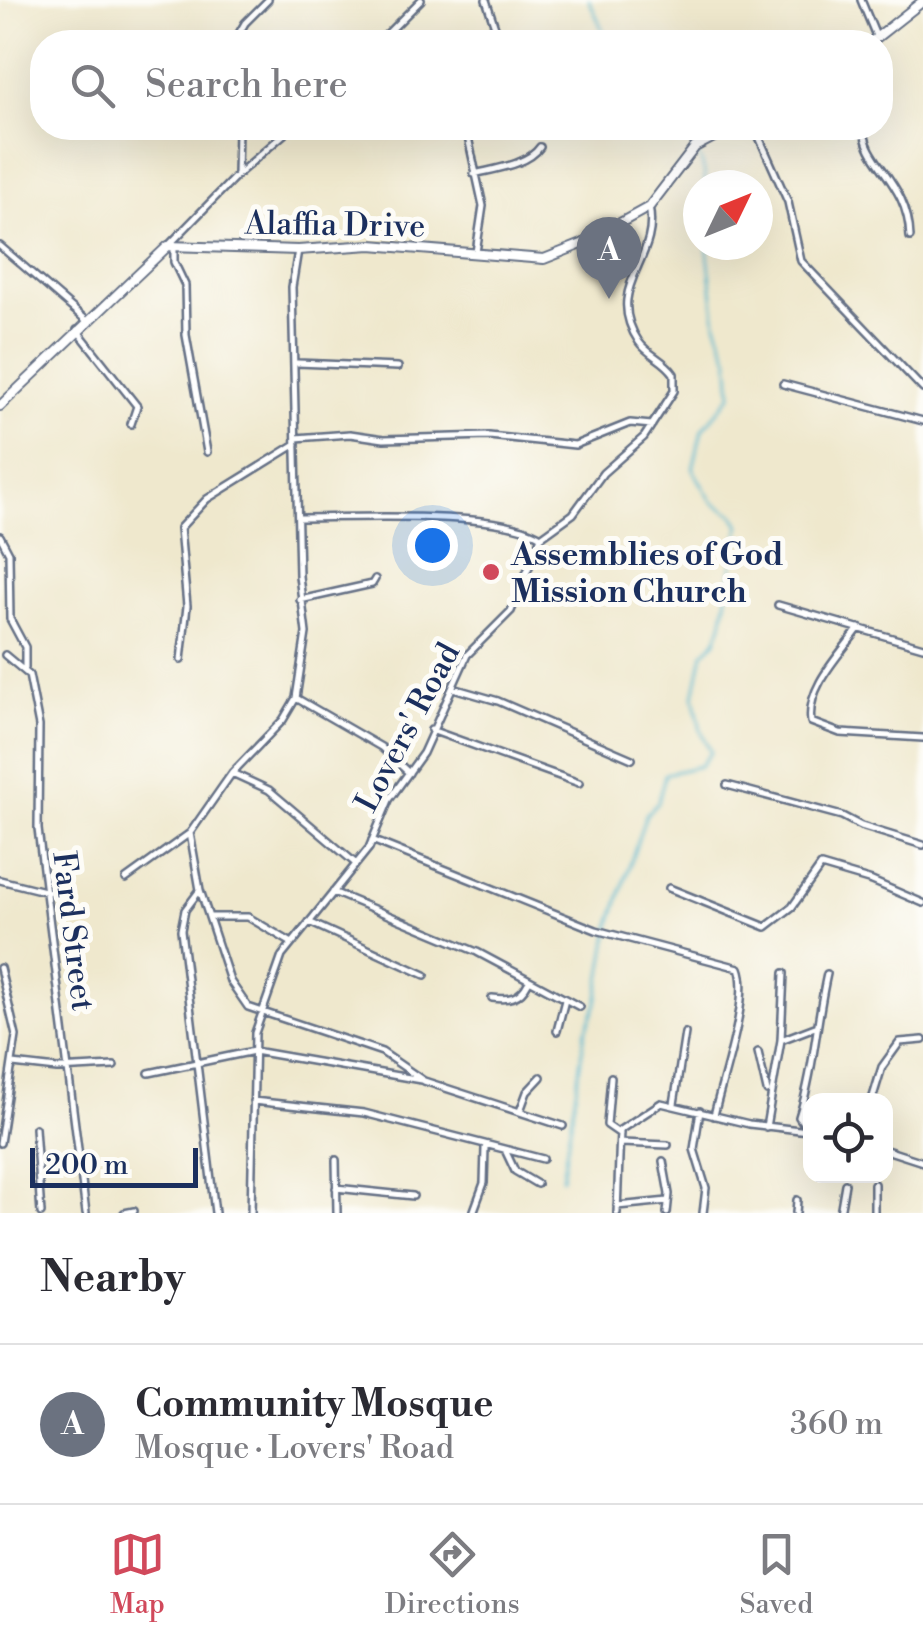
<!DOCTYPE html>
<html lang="en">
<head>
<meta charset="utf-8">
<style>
	:root { --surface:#fff; --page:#f2f2f3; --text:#2b2b33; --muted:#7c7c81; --line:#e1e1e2; --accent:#d1495b }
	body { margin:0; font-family:"Libre Bodoni",serif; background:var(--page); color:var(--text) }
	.controls { position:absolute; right:30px; bottom:30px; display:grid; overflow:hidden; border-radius:20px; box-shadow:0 10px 40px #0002 }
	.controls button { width:90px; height:90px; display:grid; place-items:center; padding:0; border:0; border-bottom:2px solid var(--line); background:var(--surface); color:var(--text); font:50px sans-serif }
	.compass { position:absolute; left:683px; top:170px; width:90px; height:90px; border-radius:50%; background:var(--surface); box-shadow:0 10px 40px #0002; rotate:47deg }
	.scale { position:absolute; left:30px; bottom:25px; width:168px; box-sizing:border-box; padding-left:10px; border:5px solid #1b2f5e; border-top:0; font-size:28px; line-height:35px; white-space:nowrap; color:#1b2f5e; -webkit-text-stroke:8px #fdfcf7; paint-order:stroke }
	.you { position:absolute; left:432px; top:545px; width:35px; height:35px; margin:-25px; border:8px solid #fff; border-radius:50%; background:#1a73e8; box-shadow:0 0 0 15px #1a73e833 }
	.badge { display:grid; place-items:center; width:65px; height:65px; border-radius:50%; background:var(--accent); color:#fff; font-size:32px; font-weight:700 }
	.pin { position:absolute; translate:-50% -82px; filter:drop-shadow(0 2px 5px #0008) }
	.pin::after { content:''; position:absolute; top:52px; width:35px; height:30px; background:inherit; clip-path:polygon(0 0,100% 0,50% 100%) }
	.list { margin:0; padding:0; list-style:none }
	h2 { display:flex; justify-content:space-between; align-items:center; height:130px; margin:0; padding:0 40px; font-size:42px }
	h2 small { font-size:32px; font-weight:400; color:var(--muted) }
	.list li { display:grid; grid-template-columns:65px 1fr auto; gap:30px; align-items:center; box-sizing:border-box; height:160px; padding:0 40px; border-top:2px solid var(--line) }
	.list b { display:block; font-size:38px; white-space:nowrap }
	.list p { margin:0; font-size:32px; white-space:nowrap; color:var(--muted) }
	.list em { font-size:32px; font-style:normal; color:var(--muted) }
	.icon { flex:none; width:55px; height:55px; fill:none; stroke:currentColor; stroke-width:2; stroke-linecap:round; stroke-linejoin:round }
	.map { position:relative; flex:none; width:923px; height:1213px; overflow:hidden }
	.search { position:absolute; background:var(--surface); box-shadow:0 10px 40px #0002; left:30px; right:30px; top:30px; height:110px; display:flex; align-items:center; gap:25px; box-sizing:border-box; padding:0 35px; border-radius:40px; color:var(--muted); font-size:38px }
	.sheet { height:290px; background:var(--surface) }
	nav { display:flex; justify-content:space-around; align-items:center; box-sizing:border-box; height:140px; border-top:2px solid var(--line); background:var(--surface); font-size:28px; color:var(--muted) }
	nav a { display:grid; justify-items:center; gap:5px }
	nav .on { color:var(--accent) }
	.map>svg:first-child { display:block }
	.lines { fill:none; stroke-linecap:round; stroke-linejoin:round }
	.stream { stroke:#52b7d0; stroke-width:2.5 }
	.street-casing { stroke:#657085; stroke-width:10 }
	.secondary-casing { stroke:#657085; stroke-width:12 }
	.street { stroke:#fff; stroke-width:5 }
	.secondary { stroke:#fff; stroke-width:8 }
	.poi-dot { fill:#d1495b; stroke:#fdfcf7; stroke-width:4 }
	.labels { text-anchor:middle; stroke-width:10; stroke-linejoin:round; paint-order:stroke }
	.street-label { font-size:32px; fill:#1b2f5e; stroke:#fdfcf7 }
	.poi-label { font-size:32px; font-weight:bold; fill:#1b2f5e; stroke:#fdfcf7; text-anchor:start }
</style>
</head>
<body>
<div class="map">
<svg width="923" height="1213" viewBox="0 0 923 1213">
	<rect width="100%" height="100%" fill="#fdfcf7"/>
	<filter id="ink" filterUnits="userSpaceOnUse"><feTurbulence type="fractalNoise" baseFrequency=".01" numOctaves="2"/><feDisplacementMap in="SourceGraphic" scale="20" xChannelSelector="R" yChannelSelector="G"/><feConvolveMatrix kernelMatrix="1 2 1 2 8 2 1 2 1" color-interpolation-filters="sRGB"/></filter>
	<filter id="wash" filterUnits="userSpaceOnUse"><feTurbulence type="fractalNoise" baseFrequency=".0048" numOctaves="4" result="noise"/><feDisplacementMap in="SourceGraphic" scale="40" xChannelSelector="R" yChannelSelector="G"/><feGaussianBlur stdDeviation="2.25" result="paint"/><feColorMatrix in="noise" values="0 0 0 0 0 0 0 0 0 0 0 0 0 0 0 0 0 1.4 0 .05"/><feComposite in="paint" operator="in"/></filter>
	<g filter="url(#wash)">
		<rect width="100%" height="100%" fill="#efe8cd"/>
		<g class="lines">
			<path class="stream" d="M589,0L608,42
				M677,128C693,147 706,158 705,185
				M562,1178L585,1033L597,1003L610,927L646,814L658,803L665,774L700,766L711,752L701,731L694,696L703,653L716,641L722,624L740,525L733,514L712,502L693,469L702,430L732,394L729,359L716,323L707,245"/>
		</g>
	</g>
	<g filter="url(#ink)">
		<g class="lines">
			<defs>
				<path id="street" d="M486,0L500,42
					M861,0L876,36
					M234,42L245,23L268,0
					M379,42L421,0
					M466,128L483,206L476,252
					M755,128L788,202L801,261L923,389
					M864,128C865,164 908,181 910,237
					M474,174C494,169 528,165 540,147
					M237,175L238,128
					M0,246L86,320
					M168,246L237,175L291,128
					M174,246V262L185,285L186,335L207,452
					M77,330L137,406L131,424
					M297,363L398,367
					M783,384L923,421
					M296,438L350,434L384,439L489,436L575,445L630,423L652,425
					M298,518C351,518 501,510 541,537
					M0,536L9,553L10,619L25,647V668
					M300,600L372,584L375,579
					M778,605L923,647
					M859,628C840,655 806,687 811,722L840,733L923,738
					M5,655L29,675L39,726L38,829L86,1213
					M181,660L187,606L180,528L207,499L296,444
					M453,688L498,701L632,759
					M296,698L381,747L409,773
					M431,730L579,783
					M232,773L269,790L355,863
					M727,785L842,816L861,826L923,845
					M190,833L200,890L230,981L248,1007L382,1052L424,1081L563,1126
					M372,840L596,930L739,968C751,998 721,1082 714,1116
					M126,879L190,833L232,773L283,720L296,698L306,633L299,576L292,287L298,250
					M0,880L48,892
					M669,888L766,927L792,907L821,866L872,881L923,903
					M200,890L185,910L181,930L215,1213
					M333,892L477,952L580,1007
					M209,917H248L292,943
					M309,922L425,975
					M0,968L16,1036L0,1143
					M492,998C508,1000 520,999 528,983
					M557,1031L565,1000
					M781,1040L815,1027
					M758,1052L767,1091
					M13,1064L57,1069L114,1066
					M149,1073L254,1051L421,1080
					M611,1077L607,1125L620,1134
					M872,1100L882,1067L900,1042L923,1040
					M253,1101L364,1113L543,1159
					M674,1104L685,1033
					M520,1111L527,1092L541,1077
					M700,1111L694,1149L706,1188L703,1213
					M766,1127L781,1040L784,973
					M35,1128L41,1213
					M808,1130L799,1117C814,1070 816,1023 827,974
					M621,1143L668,1145
					M886,1150L923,1162
					M506,1152L515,1171L537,1184
					M336,1160L337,1213
					M663,1161L669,1194L667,1213
					M874,1184V1213
					M336,1188L413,1196
					M617,1206L668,1201
					M124,1213L134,1211
					M251,1213L255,1033L282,956L369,848L389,800L423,753L467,655L511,611L541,537L573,514L603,473L644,437L674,391V374C665,360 648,355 639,342C602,286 661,260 649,207
					M473,1213L484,1183L485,1148
					M617,1213L620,1130L661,1103L749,1124L808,1131
					M796,1213L797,1200
					M840,1213L845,1184"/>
				<path id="secondary" d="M871,42L923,1
					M0,406L168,246L298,250L371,245L544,259L582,244L649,207L695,147L731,128"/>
			</defs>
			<use href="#street" class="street-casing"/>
			<use href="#secondary" class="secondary-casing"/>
			<use href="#street" class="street"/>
			<use href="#secondary" class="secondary"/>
		</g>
	</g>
	<circle class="poi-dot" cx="491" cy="572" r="10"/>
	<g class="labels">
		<g class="street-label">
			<text transform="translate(335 224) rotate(1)" y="11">Alaffia Drive</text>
			<text transform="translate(407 727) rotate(-62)" y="11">Lovers' Road</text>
			<text transform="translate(74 931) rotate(83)" y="11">Fard Street</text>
		</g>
		<g class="poi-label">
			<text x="511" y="565">Assemblies of God<tspan x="511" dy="37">Mission Church</tspan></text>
		</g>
	</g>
</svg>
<div class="controls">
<button><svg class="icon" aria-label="locate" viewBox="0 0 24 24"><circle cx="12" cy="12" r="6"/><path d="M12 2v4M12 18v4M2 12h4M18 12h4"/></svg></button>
</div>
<svg class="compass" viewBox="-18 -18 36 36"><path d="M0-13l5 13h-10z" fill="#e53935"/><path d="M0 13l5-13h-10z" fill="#7c7c81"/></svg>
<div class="scale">200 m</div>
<div class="you"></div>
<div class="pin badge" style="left:609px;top:299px;background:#6b7280">A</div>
<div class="search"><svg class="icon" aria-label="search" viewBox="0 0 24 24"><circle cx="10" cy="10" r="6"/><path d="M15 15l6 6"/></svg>Search here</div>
</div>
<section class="sheet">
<h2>Nearby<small></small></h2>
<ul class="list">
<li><span class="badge" style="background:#6b7280">A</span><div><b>Community Mosque</b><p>Mosque · Lovers' Road</p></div><em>360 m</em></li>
</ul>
</section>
<nav>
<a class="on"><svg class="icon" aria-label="map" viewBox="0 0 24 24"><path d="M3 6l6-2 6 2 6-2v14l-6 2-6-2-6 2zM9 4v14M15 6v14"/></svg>Map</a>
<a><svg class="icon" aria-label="directions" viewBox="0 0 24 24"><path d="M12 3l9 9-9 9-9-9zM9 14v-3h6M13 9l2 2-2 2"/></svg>Directions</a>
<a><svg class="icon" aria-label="saved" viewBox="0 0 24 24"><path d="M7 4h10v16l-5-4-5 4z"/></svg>Saved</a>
</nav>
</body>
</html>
